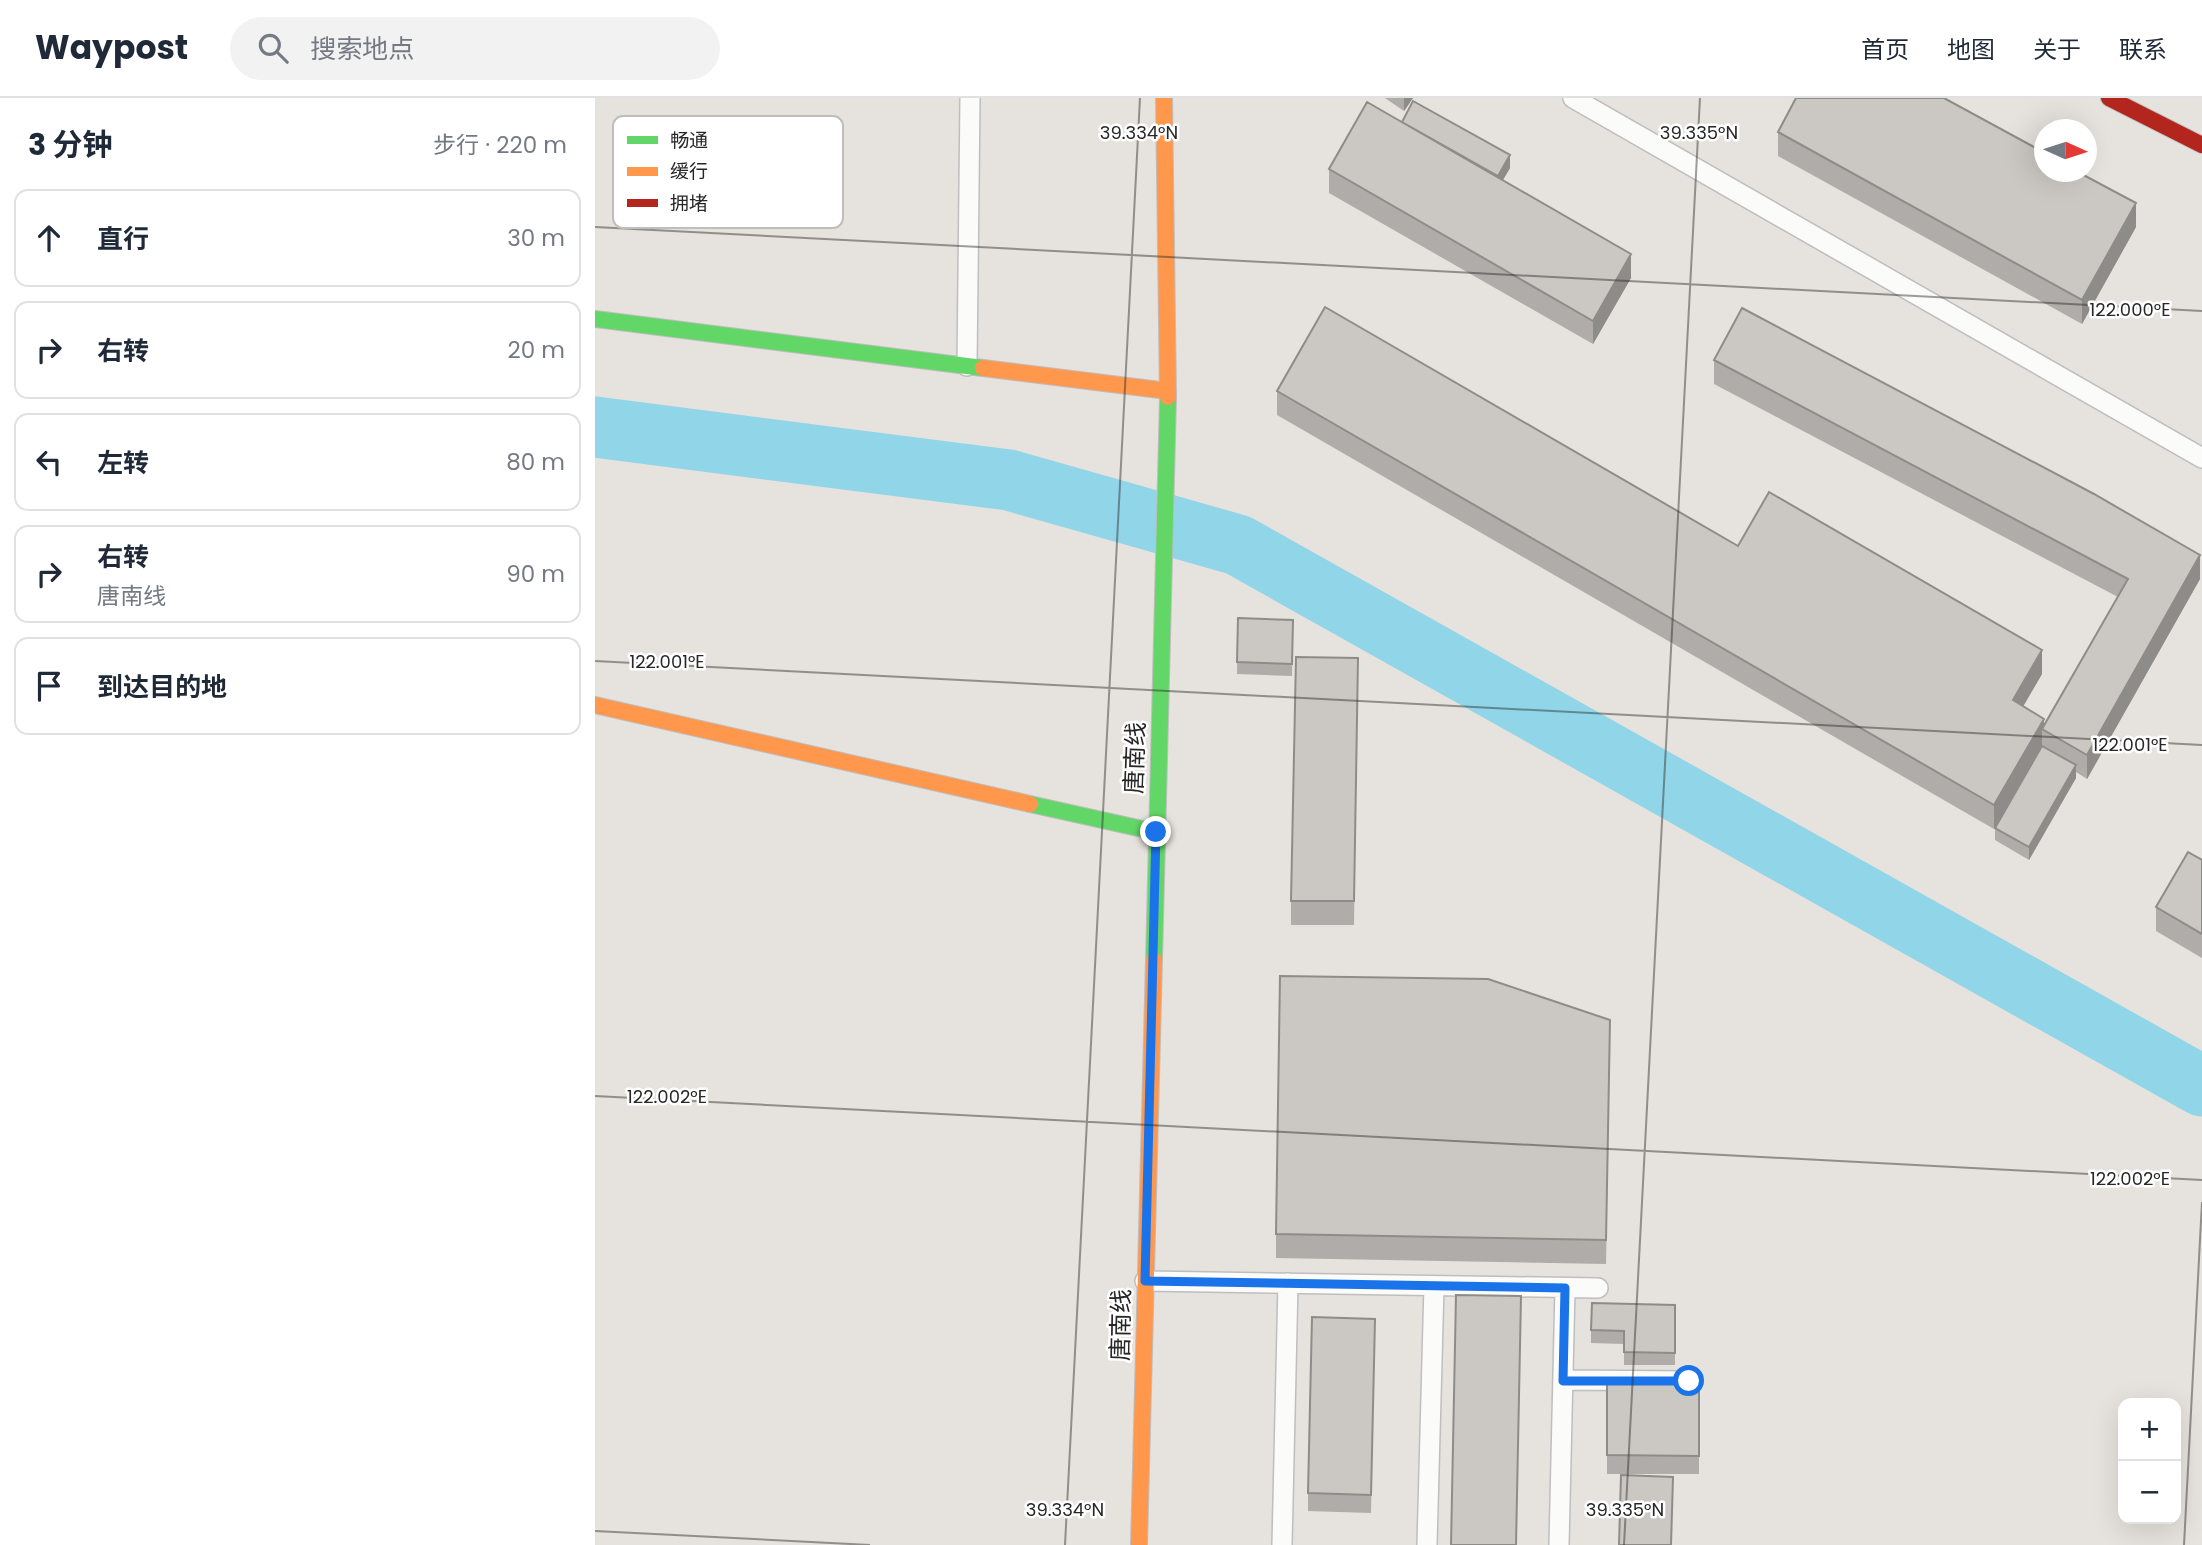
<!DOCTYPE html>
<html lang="zh">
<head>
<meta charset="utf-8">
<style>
	:root { --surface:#fff; --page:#f2f2f3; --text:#1f2937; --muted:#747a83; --line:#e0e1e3 }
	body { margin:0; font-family:Poppins,"Noto Sans SC",sans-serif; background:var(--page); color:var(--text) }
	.controls { position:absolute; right:21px; bottom:21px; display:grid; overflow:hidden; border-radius:14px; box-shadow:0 7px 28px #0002 }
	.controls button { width:63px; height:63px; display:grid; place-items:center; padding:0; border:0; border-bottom:2px solid var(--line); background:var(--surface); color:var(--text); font:35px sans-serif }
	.compass { position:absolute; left:1439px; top:21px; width:63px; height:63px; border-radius:50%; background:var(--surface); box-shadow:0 7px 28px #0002; rotate:93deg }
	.stop { position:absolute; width:21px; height:21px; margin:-16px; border:5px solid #1a73e8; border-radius:50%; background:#fff }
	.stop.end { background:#1a73e8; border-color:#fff; box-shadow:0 2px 7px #0008 }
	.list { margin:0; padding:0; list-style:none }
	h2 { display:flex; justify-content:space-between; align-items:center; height:91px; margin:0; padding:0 28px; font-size:30px }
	h2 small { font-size:23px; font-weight:400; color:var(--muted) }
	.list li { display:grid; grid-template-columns:46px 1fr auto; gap:21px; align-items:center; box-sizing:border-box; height:98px; margin:0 14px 14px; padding:0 14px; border:2px solid var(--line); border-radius:14px }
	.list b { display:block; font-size:26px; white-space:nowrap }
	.list p { margin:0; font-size:23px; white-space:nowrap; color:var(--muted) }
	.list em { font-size:23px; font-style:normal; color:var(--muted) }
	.icon { flex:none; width:38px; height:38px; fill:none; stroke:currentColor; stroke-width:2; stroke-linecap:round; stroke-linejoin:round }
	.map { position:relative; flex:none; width:1607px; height:1447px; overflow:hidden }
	header { display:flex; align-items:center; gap:42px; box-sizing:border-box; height:98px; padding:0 35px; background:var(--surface); border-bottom:2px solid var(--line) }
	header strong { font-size:33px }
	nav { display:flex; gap:38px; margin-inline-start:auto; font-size:24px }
	.search { width:490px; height:63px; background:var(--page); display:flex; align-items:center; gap:18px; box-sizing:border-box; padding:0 24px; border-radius:38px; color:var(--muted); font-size:26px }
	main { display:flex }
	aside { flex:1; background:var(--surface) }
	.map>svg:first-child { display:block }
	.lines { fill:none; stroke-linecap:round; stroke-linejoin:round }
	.river { stroke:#91d5e8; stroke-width:61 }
	.lane-casing { stroke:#bfbebf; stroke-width:22 }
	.fast-casing { stroke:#bfbebf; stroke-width:18 }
	.slow-casing { stroke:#bfbebf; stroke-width:18 }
	.jam-casing { stroke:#bfbebf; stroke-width:18 }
	.lane { stroke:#fbfbfa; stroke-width:19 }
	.fast { stroke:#63d668; stroke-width:16 }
	.slow { stroke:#ff974d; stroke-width:16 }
	.jam { stroke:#b3261e; stroke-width:16 }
	.wall { fill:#afaca9 }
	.shaded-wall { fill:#8e8c89 }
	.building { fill:#cbc8c4; stroke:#8e8c89; stroke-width:2 }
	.route { stroke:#1a73e8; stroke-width:9 }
	.ticks { fill:none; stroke:#272727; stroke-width:2; stroke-opacity:0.45 }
	.labels { text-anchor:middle; stroke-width:5; stroke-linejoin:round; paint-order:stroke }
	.street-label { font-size:24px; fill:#272727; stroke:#fff }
	.key { fill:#fff; stroke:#bebebe; stroke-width:2 }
	.key-label { font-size:19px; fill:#272727 }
	.ticks-label { font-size:18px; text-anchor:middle; fill:#272727; stroke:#fff; stroke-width:5; stroke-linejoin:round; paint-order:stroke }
</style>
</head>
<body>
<header>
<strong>Waypost</strong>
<div class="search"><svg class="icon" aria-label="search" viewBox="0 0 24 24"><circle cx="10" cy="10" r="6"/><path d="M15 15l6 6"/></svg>搜索地点</div>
<nav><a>首页</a><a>地图</a><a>关于</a><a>联系</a></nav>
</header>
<main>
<aside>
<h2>3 分钟<small>步行 · 220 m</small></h2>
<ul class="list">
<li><svg class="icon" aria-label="ahead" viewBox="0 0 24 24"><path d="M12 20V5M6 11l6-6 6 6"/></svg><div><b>直行</b></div><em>30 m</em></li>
<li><svg class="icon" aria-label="right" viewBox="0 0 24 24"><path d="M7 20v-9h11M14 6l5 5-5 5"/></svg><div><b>右转</b></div><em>20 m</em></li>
<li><svg class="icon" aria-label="left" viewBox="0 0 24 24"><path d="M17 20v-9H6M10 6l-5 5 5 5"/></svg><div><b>左转</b></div><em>80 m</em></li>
<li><svg class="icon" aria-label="right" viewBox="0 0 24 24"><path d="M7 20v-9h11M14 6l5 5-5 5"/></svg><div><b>右转</b><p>唐南线</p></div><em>90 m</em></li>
<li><svg class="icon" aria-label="arrive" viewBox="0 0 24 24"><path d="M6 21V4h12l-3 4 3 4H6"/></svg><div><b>到达目的地</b></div></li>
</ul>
</aside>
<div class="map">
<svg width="1607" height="1447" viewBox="0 0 1607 1447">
	<rect width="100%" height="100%" fill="#e6e2dd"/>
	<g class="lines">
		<path class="river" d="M0,329L414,382L643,447L1607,988"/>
		<defs>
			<path id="lane" d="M978,0L1607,360
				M372,268L375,0
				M550,1183L1003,1190
				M968,1282L1094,1283
				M687,1447L693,1185
				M832,1447L839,1188
				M964,1447L970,1190"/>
			<path id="fast" d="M0,221L388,270
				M435,706L561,734
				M559,862L573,299"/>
			<path id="slow" d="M569,0L573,299
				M388,270L573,293
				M0,607L435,706
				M544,1447L559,862"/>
			<path id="jam" d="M1514,0L1607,47"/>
		</defs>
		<use href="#lane" class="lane-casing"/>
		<use href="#fast" class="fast-casing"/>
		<use href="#slow" class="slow-casing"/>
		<use href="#jam" class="jam-casing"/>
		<use href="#lane" class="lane"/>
		<use href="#fast" class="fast"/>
		<use href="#slow" class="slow"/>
		<use href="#jam" class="jam"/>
	</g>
	<path class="wall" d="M790,0H818L809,13Z
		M807,24L915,70L908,82L1036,180L998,246L734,95V71Z
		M1183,34L1541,129L1487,226L1183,58Z
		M1119,262L1605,481L1492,681L1481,674V680L1434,762L1400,742V730L1447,648L1399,731L682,317V293L1143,448L1447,576L1428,608L1449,627L1523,499L1119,286Z
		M643,520L698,522L697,578L642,576Z
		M763,560L759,827H696V803Z
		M1607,762V860L1561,833V809Z
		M1015,945L1011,1166L681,1160V1136Z
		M1080,1207V1267H1029V1246L996,1245V1232Z
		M780,1221L776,1415L713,1413V1395Z
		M1012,1284L1104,1285V1376H1012Z"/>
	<path class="shaded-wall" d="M809,0H818L809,13Z
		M915,57V70L903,90V78Z
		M1541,105V129L1487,226V202Z
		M1036,156V180L998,246V223Z
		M1605,457V481L1492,681V657Z
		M1447,552V576L1418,626V602Z
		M1449,621V633L1447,631V648L1399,731V707Z
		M1481,667V680L1434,762V749Z"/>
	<path class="building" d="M1201,0H1349L1450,55V74H1483L1541,105L1487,202L1183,34Z
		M818,3L915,57L903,78L807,24Z
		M772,4L1036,156L998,223L734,71Z
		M730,209L1143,448L1174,394L1447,552L1418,602L1449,621L1399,707L682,293Z
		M1147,210L1499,396L1605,457L1492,657L1447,631L1533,481L1119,262Z
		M643,520L698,522L697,566L642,564Z
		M701,559L763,560L759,803H696Z
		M1447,648L1481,667L1434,749L1400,730Z
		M1593,754L1607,762V836L1561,809Z
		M685,878L893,881L1015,922L1011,1142L681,1136Z
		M861,1197L926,1198L921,1447H856Z
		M997,1205L1080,1207V1255L1029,1254V1233L996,1232Z
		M717,1219L780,1221L776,1397L713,1395Z
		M1012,1284L1104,1285V1358L1012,1357Z
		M1026,1377L1078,1379L1076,1447H1024Z"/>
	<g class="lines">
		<path class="route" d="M561,734L550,1183L970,1190L968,1283H1094"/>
	</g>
	<path class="ticks" d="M0,129L1607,213M0,563L1607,647M0,998L1607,1082M0,1433L275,1447M470,1447L545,0M1029,1447L1105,0M1589,1447L1607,1104"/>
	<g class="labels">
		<g class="street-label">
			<text transform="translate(540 660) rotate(-88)" y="8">唐南线</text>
			<text transform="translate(526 1227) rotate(-89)" y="8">唐南线</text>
		</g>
	</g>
	<rect x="18" y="18" width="230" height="112" rx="10" class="key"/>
	<rect x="32" y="38" width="31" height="8" fill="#63d668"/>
	<rect x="32" y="69" width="31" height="9" fill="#ff974d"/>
	<rect x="32" y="101" width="31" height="8" fill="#b3261e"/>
	<g class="key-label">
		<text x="75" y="49">畅通</text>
		<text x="75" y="80">缓行</text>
		<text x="75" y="112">拥堵</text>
	</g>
	<g class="ticks-label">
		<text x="544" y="41">39.334°N</text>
		<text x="1104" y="41">39.335°N</text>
		<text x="1535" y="218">122.000°E</text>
		<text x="72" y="570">122.001°E</text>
		<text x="1535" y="653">122.001°E</text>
		<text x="72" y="1005">122.002°E</text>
		<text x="1535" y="1087">122.002°E</text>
		<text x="470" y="1418">39.334°N</text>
		<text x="1030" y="1418">39.335°N</text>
	</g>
</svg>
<div class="controls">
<button>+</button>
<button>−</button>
</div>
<svg class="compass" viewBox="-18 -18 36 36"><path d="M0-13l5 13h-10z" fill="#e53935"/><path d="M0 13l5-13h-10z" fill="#747a83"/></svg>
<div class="stop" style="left:1094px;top:1283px"></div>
<div class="stop end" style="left:561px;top:734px"></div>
</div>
</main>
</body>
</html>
